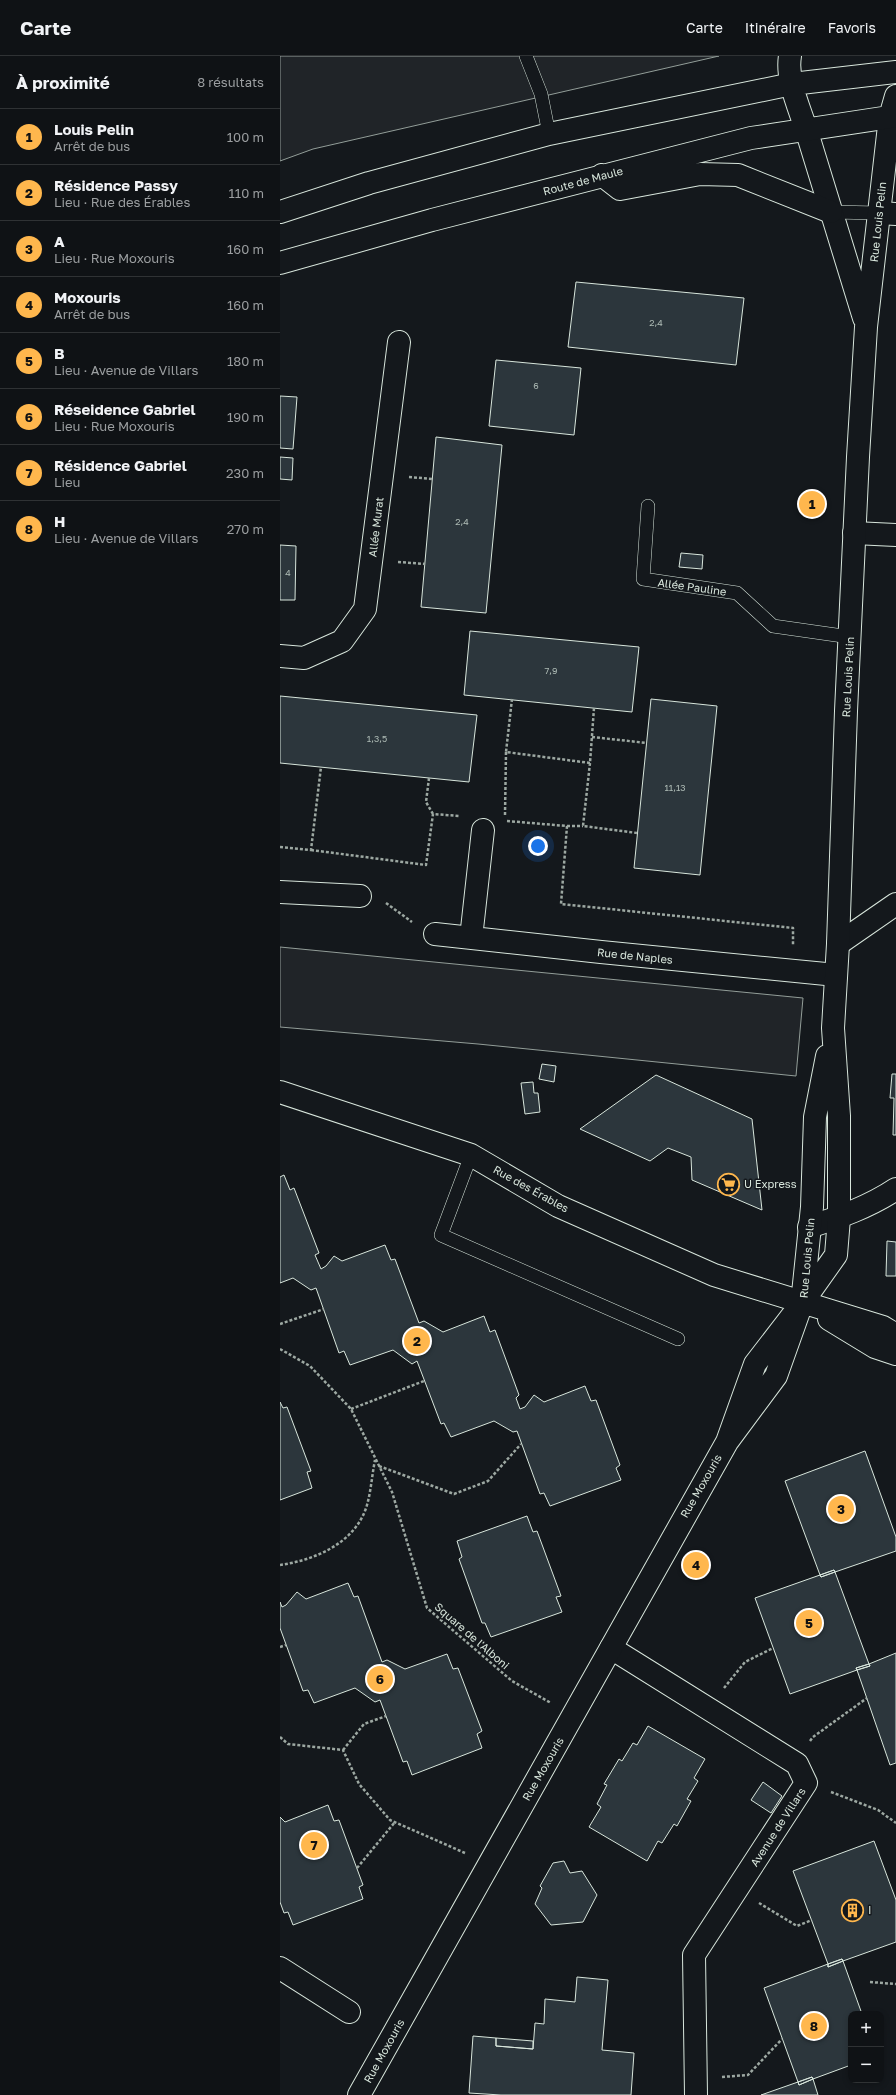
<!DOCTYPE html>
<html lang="fr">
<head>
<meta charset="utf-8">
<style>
	:root { --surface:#0f1215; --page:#1d2022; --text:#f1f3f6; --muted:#9b9ea0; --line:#2f3234; --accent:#ffb74d }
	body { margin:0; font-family:"Golos Text",sans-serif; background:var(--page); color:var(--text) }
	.controls { position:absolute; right:12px; bottom:12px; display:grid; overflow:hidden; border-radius:8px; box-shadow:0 2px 6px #0003 }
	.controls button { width:36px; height:36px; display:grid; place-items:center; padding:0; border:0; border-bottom:1px solid var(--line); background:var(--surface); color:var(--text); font:20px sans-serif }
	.you { position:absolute; left:258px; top:790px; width:14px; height:14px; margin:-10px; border:3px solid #fff; border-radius:50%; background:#1a73e8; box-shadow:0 0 0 6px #1a73e833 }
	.badge { display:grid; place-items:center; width:26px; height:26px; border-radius:50%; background:var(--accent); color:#111; font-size:13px; font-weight:700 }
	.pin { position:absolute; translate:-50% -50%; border:2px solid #fff; box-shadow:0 1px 4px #0006 }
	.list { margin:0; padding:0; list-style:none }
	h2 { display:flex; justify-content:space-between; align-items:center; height:52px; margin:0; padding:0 16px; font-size:17px }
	h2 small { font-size:13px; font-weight:400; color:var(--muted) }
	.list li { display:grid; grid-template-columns:26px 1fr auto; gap:12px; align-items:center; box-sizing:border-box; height:56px; padding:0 16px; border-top:1px solid var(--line) }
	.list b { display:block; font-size:15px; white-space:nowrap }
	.list p { margin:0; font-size:13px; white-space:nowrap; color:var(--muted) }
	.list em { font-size:13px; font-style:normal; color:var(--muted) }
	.map { position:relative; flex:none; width:616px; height:2039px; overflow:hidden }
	header { display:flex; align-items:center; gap:24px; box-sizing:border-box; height:56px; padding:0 20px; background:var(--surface); border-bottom:1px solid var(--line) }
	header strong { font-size:19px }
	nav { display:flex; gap:22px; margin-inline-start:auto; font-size:14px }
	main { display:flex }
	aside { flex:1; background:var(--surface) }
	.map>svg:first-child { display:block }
	.green { fill:#202428; stroke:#939e99 }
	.building { fill:#2c363c; stroke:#d8e6dc }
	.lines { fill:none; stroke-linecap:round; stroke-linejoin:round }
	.lane-casing { stroke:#d8e6dc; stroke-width:14 }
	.street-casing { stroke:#d8e6dc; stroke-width:24 }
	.secondary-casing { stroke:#d8e6dc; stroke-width:24 }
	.primary-casing { stroke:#d8e6dc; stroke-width:24 }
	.path { stroke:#9da8a2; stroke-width:2.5; stroke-dasharray:3 2; stroke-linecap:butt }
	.lane { stroke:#14181c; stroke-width:13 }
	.street { stroke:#14181c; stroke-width:22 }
	.secondary { stroke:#14181c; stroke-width:22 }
	.primary { stroke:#14181c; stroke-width:22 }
	.labels { text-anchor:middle; stroke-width:3; stroke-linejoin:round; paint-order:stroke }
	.number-label { font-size:9px; fill:#adbab4 }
	.street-label { font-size:11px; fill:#d8e6dc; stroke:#14181c }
	.poi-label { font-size:11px; fill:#d8e6dc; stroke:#14181c; text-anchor:start }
</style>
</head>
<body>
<header>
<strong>Carte</strong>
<nav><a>Carte</a><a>Itinéraire</a><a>Favoris</a></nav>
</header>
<main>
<aside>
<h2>À proximité<small>8 résultats</small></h2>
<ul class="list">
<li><span class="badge">1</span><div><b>Louis Pelin</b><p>Arrêt de bus</p></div><em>100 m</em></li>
<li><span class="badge">2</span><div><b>Résidence Passy</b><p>Lieu · Rue des Érables</p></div><em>110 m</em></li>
<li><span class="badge">3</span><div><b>A</b><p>Lieu · Rue Moxouris</p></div><em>160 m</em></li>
<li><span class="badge">4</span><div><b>Moxouris</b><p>Arrêt de bus</p></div><em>160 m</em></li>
<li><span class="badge">5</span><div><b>B</b><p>Lieu · Avenue de Villars</p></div><em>180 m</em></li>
<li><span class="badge">6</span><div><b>Réseidence Gabriel</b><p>Lieu · Rue Moxouris</p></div><em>190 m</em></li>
<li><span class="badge">7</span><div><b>Résidence Gabriel</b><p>Lieu</p></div><em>230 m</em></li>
<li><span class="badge">8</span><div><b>H</b><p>Lieu · Avenue de Villars</p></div><em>270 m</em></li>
</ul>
</aside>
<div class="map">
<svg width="616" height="2039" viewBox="0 0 616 2039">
	<rect width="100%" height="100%" fill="#14181c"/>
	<path class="green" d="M0,0H439L33,93L0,105Z
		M0,891L523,942L516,1020L198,988L0,971Z"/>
	<path class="building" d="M296,226L464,242L456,309L288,291Z
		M216,304L301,312L294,379L209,370Z
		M0,340L17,341L13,393L0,392Z
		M156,381L222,389L206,557L141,551Z
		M0,401L13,402L12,424L0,423Z
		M0,489L16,490L15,544H0Z
		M401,497L423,499L422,513L399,511Z
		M190,575L359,591L352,656L184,639Z
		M0,640L197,659L189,726L0,707Z
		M371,643L437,650L420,819L354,812Z
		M262,1008L276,1010L274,1026L259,1023Z
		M612,1018H616V1079H613L614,1042H610Z
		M376,1019L472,1063L482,1154L412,1124L411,1101L388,1092L370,1105L300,1073Z
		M253,1026L254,1037H258L260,1056L245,1058L241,1027Z
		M4,1119L10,1134L14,1132L39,1197L35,1199L41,1213L46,1210L54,1200L62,1205L105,1189L111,1204L115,1203L139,1267L144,1265L163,1276L204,1260L210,1276L215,1274L239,1339L236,1342L240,1353L245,1351L254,1339L264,1346L305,1330L311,1345L316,1344L340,1409L336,1412L341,1424L270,1450L264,1437L260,1438L237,1375L233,1376L214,1365L171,1381L164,1367L161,1368L137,1305L132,1308L113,1294L70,1309L64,1295L59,1297L36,1232L31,1234L13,1222L0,1227V1121Z
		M607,1185L616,1186V1220H606Z
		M0,1346L3,1352L7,1351L31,1415L27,1416L32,1432L0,1444Z
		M585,1395L616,1481V1495L555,1516L554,1514L540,1519L505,1425Z
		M247,1460L253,1476L257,1475L281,1540L276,1541L282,1556L211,1581L205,1567H202L179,1503L182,1501L177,1485Z
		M554,1514L555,1516L541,1521L540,1519Z
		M555,1516L589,1608L576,1612L577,1614L510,1638L475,1542L540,1519L541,1521Z
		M68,1527L74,1541L78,1540L102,1606L107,1604L125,1613L167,1598L173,1613L178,1612L202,1675L197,1678L202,1692L132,1719L127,1705L123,1706L100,1644L95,1646L75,1632L34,1647L28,1634L23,1635L0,1572V1546L2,1551L6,1549L17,1536L26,1543Z
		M616,1597V1707L610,1709L577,1614L590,1610L589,1608Z
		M589,1608L590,1610L577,1614L576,1612Z
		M368,1670L425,1703L414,1722L418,1725L407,1743L411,1745L397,1770L394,1768L382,1787L378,1785L367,1805L309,1771L321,1751L317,1748L327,1729L324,1728L339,1703L342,1705L353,1687L357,1689Z
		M483,1726L502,1740L491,1757L471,1744Z
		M48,1749L54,1765L59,1764L83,1829L79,1831L83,1843L13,1869L8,1856L4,1857L0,1846V1761L5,1766Z
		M594,1785L616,1844V1886L563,1905L562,1903L548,1908L513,1815Z
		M284,1805L290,1817L302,1815L317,1839L303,1866L271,1869L255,1848L262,1832L260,1830L273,1807Z
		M562,1903L563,1905L548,1911V1908Z
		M563,1905L582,1958H571V2009L533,2023L532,2021L518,2026L484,1932L548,1908V1911Z
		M297,1921L328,1924L322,1994L354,1997L351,2039H221L189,2037L193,1980L216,1982V1990L253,1993L255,1967L264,1968L265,1943L295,1946Z
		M216,1982L253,1985V1993L216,1990Z
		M532,2021L533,2023L519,2029L518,2026Z
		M533,2023L538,2039H481L518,2026L519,2029Z"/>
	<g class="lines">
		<defs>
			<path id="lane" d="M246,0L261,38L269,78
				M551,156L599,157
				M368,450L363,523L457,537L493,570L570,581
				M191,1099L161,1179L398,1283"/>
			<path id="street" d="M599,157L616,158
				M574,477L616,479
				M0,600L24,602L62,585L85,553L119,286
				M0,836L80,840
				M155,878L321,896L556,919
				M191,882L203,774
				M558,888L616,848
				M529,1171C560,1161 589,1151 616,1133
				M331,1592L517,1708L526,1727L414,1899L416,2039
				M0,1912L69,1956"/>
			<path id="secondary" d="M526,73L584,262
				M0,1036L191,1099L278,1150L434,1219L603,1271L616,1279
				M549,1263L595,1291L616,1298
				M447,1386L475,1308L522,1247L556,1199L559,1162V1060L553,972L558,888L566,655L578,401L586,271L610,61
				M79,2039L447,1386L496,1320L522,1247L532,1151L535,1061L547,1000"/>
			<path id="primary" d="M510,0C506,23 519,51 526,73
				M610,61L616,40
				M322,119L340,133L420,118L458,119L551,156
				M0,156L89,127L269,78L512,28L616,16
				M0,207L152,164L471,82L616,60"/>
		</defs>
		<use href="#lane" class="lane-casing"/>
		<use href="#street" class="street-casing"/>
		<use href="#secondary" class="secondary-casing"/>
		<use href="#primary" class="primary-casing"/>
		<path class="path" d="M129,421L153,423
			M118,506L145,508
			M232,643L226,696L310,707L314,652
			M312,681L367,687
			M310,707L303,770L357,777
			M149,722L146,746L153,758
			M225,759L226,696
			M227,765L287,770L281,848L513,872V889
			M287,770H303
			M0,791L31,794L41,711
			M31,794L146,809L153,758L180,760
			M106,847L132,866
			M0,1268L44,1253
			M0,1293L30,1310L71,1353L112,1436L147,1552L232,1625L271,1647
			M71,1353L144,1325
			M99,1410L174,1438L208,1425L241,1388
			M0,1509C35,1504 76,1487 87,1449C91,1435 92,1419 95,1404
			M0,1591L6,1589
			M444,1632L465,1606L493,1592
			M0,1681L8,1688L63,1694L79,1728L110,1764L185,1797
			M530,1685L533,1681L587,1642
			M63,1694L84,1668L106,1660
			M551,1736L598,1754L616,1767
			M77,1812L115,1766
			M479,1847L517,1870L532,1864
			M590,1926L616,1928
			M442,2021L468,2019L502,1983"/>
		<use href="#lane" class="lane"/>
		<use href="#street" class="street"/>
		<use href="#secondary" class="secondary"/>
		<use href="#primary" class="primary"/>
	</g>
	<defs>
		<symbol id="supermarket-ring" viewBox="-11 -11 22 22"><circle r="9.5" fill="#14181c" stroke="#ffb74d" stroke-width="1.5"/><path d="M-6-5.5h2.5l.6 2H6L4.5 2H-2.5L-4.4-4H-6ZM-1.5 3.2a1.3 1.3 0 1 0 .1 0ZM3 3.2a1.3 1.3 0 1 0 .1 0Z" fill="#ffb74d"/></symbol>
		<symbol id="building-ring" viewBox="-11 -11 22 22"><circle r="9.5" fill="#14181c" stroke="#ffb74d" stroke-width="1.5"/><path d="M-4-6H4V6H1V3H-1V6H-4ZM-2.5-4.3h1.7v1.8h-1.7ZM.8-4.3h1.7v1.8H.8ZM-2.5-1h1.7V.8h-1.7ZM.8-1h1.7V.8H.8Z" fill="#ffb74d"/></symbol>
	</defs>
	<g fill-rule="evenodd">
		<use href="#supermarket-ring" x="436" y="1116" width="25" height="25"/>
		<use href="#building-ring" x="560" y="1842" width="25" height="25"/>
	</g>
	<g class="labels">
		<g class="number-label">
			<text x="376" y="270">2,4</text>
			<text x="256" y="333">6</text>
			<text x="182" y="469">2,4</text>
			<text x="8" y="520">4</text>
			<text x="271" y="618">7,9</text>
			<text x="97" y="686">1,3,5</text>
			<text x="395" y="735">11,13</text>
		</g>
		<g class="street-label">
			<text transform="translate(303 125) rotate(-15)" y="4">Route de Maule</text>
			<text transform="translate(598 166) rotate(-84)" y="4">Rue Louis Pelin</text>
			<text transform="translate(96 471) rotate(-83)" y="4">Allée Murat</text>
			<text transform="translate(412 531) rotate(8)" y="4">Allée Pauline</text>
			<text transform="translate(568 621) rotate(-87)" y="4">Rue Louis Pelin</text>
			<text transform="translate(355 900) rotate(6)" y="4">Rue de Naples</text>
			<text transform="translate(251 1133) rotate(29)" y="4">Rue des Érables</text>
			<text transform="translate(527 1202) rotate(-85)" y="4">Rue Louis Pelin</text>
			<text transform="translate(421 1430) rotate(-60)" y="4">Rue Moxouris</text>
			<text transform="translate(192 1580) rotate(41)" y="4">Square de l'Alboni</text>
			<text transform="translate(263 1713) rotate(-60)" y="4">Rue Moxouris</text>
			<text transform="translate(498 1771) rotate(-57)" y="4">Avenue de Villars</text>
			<text transform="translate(104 1995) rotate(-61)" y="4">Rue Moxouris</text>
		</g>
		<g class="poi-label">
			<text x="464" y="1132">U Express</text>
			<text x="588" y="1858">I</text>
		</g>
	</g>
</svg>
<div class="controls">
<button>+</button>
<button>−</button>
</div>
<div class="you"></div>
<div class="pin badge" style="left:532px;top:448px">1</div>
<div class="pin badge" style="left:137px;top:1285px">2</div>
<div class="pin badge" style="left:561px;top:1453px">3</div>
<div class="pin badge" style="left:416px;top:1509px">4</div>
<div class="pin badge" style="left:529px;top:1567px">5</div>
<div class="pin badge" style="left:100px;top:1623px">6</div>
<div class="pin badge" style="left:34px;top:1789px">7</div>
<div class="pin badge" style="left:534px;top:1970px">8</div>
</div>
</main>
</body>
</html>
